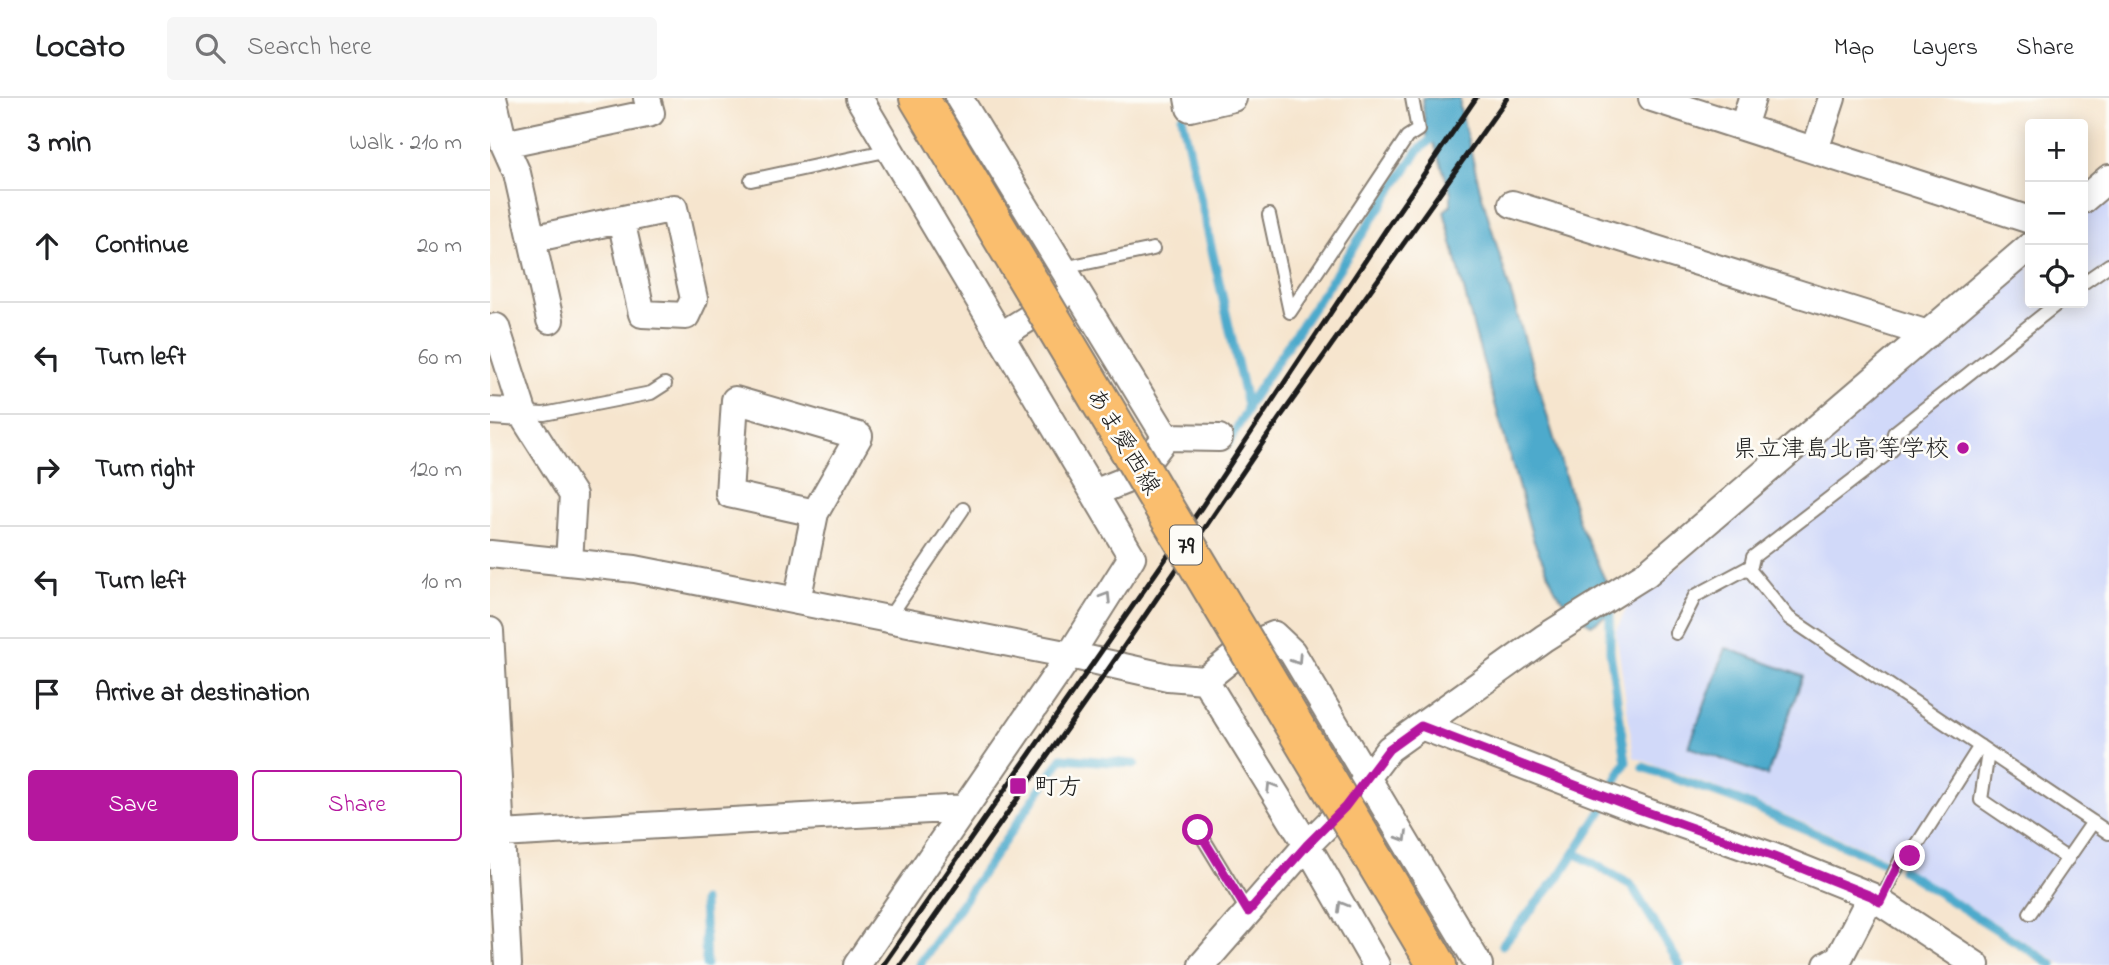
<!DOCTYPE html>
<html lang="en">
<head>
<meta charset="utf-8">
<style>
	:root { --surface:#fff; --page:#f6f6f6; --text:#202124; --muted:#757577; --line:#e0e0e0; --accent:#b5179e }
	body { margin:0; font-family:"Indie Flower","Klee One",sans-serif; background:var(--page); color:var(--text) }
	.controls { position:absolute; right:21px; top:21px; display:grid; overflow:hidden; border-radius:7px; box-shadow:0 4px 18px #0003 }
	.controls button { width:63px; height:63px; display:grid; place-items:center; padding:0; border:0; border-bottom:2px solid var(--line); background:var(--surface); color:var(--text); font:35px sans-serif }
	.stop { position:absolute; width:21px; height:21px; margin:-16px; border:5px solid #b5179e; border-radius:50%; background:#fff }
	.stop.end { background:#b5179e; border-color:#fff; box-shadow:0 2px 7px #0008 }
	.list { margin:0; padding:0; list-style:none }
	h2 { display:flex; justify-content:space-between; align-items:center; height:91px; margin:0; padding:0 28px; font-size:30px }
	h2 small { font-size:23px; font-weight:400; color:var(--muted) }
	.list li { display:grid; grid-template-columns:46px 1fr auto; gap:21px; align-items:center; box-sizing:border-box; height:112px; padding:0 28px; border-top:2px solid var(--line) }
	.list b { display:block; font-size:26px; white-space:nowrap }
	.list em { font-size:23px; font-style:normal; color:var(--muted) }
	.actions { display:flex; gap:14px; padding:21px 28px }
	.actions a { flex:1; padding:16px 0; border:2px solid var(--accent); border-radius:7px; text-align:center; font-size:24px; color:var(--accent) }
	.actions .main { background:var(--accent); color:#fff }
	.icon { flex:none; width:38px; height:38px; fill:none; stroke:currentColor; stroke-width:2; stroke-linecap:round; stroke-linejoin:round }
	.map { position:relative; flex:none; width:1619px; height:867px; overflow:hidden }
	header { display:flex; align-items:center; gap:42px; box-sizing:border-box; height:98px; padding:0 35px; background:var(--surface); border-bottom:2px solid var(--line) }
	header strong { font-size:33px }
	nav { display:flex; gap:38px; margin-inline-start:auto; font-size:24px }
	.search { width:490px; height:63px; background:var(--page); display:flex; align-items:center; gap:18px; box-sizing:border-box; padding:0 24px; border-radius:7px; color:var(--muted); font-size:26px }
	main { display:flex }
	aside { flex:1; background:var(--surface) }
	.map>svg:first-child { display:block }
	.built { fill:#d1d9f9 }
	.water { fill:#4daacc; stroke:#346374; stroke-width:2 }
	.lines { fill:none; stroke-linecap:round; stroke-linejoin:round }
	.stream { stroke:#4daacc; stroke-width:9 }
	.lane-casing { stroke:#898075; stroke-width:16 }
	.street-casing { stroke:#898075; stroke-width:30 }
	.primary-casing { stroke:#898075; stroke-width:42 }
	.lane { stroke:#fff; stroke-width:12 }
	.street { stroke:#fff; stroke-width:26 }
	.primary { stroke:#fabe6e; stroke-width:38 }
	.rail { stroke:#1c1c1c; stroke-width:5 }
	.primary-bridge-casing { stroke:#898075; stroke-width:42; stroke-linecap:butt }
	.primary-bridge { stroke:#fabe6e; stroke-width:38 }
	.oneway { stroke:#999 }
	.route { stroke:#b5179e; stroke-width:9 }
	.poi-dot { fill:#b5179e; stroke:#fdfcf7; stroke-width:2.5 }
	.labels { text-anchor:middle; stroke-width:5; stroke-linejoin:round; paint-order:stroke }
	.shield { fill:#fdfcf7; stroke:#605f5e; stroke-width:2 }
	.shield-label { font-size:23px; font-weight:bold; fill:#1c1c1c }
	.street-label { font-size:24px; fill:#1c1c1c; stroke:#fdfcf7 }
	.poi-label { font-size:24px; fill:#1c1c1c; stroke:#fdfcf7; text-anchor:end }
</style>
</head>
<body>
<header>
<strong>Locato</strong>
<div class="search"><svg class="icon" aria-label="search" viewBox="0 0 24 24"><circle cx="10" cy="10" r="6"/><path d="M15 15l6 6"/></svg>Search here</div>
<nav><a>Map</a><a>Layers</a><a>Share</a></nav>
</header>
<main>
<aside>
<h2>3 min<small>Walk · 210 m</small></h2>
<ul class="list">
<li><svg class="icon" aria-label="ahead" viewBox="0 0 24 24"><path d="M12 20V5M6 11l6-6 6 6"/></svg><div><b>Continue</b></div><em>20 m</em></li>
<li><svg class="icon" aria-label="left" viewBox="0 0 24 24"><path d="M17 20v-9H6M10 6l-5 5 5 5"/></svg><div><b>Turn left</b></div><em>60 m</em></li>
<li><svg class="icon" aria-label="right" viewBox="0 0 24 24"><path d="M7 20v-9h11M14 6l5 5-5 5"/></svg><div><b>Turn right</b></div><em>120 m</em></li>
<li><svg class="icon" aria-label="left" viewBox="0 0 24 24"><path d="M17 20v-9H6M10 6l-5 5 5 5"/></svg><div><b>Turn left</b></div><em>10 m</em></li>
<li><svg class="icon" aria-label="arrive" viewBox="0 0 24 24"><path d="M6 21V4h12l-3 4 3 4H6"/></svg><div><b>Arrive at destination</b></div></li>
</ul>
<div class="actions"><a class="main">Save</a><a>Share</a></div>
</aside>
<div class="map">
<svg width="1619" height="867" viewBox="0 0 1619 867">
	<rect width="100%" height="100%" fill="#fdfcf7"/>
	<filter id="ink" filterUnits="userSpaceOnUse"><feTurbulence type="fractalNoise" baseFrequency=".0143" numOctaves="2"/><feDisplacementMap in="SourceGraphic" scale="14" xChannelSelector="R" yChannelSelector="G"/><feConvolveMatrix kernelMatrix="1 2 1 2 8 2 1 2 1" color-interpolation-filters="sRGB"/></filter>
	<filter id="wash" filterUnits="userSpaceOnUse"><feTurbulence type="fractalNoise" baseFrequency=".00686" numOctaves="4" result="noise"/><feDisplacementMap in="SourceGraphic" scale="28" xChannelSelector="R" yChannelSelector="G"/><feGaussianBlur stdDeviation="1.57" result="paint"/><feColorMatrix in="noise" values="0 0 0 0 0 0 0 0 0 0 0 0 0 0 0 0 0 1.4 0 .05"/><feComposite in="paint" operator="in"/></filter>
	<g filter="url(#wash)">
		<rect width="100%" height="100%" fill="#f6e5ce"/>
		<path class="built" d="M1619,97V867H1573L1404,762L1247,697L1144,659L1126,533L1139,505L1159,494L1540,164V205H1593V119Z"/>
		<path class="water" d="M932,0H970V10L990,91L1089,425L1116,484L1136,505L1101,527L1078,509L1065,491L1044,444L985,235L954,113L961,107V95L944,46L936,36Z
			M1236,550L1313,578L1277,678L1199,649Z"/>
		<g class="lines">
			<path class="stream" d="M692,19L757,308
				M737,347L756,314L757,308L928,53L940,42
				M1114,506L1120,513V553L1136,664L1125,684
				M1153,669L1246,702L1401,767
				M1085,755L1141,787L1190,867
				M1412,772L1563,867
				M213,803L216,867
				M1012,847L1071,776L1113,711
				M429,867L572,660L645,666"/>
		</g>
	</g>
	<g filter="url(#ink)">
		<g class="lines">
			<defs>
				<path id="lane" d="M261,82L400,52
					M779,117L800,214L917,39L928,32L922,0
					M573,170L663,151
					M1593,185L1619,167
					M34,315L54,316L161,295L175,286
					M1258,470L1299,520L1619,735
					M398,521L473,411
					M1186,535L1205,498L1261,468L1263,459L1402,352L1404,335L1568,205
					M1498,654L1491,702L1578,761
					M708,732L758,814
					M1390,804L1412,759L1420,758L1490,648
					M1540,815L1603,724"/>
				<path id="street" d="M3,0L14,46L27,75L60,222
					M469,0L676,339L646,378L604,395
					M698,0L700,10L743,0
					M1162,0L1540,122
					M1253,29L1262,0
					M14,46L161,15L157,0
					M1325,52L1342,0
					M1593,102L1619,80
					M1022,106L1438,236
					M42,141L184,110L204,201L196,218L152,216L131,122
					M6,229L36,323L83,397L79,464
					M510,238L568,202
					M0,313L34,315
					M676,339L729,340
					M0,456L145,471L580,557L678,579L715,582L757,548L784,537L802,554L989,867
					M307,503L325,415L369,338L245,302L239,396L325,415
					M0,533L18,867
					M715,582L817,747L886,867
					M931,628L1137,707L1284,759L1381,798L1486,867
					M11,736L475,710
					M367,867L580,557L642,459L369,0
					M712,867L817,747L855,709L899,651L1054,540L1156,476L1540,148
					M1337,867L1349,860L1381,798"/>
				<path id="primary" d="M429,0L459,50
					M933,843L947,867"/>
			</defs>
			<use href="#lane" class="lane-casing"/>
			<use href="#street" class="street-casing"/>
			<use href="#primary" class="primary-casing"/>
			<use href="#lane" class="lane"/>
			<use href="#street" class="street"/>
			<use href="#primary" class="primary"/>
			<path class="rail" d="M393,867L711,410L897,130L986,0
				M411,867L622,566L789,321L1017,0"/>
			<defs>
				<path id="primary-bridge" d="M459,50L933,843"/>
			</defs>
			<use href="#primary-bridge" class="primary-bridge-casing"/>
			<use href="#primary-bridge" class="primary-bridge"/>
		</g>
		<defs><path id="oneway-chevron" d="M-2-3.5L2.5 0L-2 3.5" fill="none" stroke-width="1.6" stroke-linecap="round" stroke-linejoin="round" transform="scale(1.75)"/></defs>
		<g class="oneway">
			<use href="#oneway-chevron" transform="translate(616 499) rotate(-58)"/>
			<use href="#oneway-chevron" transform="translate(807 562) rotate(57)"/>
			<use href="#oneway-chevron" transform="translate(781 689) rotate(-122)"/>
			<use href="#oneway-chevron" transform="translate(913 739) rotate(59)"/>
			<use href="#oneway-chevron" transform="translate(852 808) rotate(-120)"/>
		</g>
	</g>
	<g class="lines" filter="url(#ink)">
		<path class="route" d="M708,732L758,814L817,747L855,709L899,651L931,628L1137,707L1284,759L1381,798L1390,804L1412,759L1420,758"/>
	</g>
	<g class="poi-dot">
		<circle cx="1473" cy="350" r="7"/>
		<rect x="519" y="679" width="18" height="18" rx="3.5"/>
	</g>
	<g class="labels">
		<rect class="shield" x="680" y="427.5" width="32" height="39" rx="5"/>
		<g class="shield-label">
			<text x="696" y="455">79</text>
		</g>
		<g class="street-label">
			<text transform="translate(634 343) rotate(59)" y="8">あま愛西線</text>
		</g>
		<g class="poi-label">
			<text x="1459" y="358">県立津島北高等学校</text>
			<text x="544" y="696" text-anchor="start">町方</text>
		</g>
	</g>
</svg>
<div class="controls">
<button>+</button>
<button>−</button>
<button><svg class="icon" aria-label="locate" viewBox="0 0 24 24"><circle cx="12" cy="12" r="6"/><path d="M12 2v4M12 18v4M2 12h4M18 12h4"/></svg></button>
</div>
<div class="stop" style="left:708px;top:732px"></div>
<div class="stop end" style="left:1420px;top:758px"></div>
</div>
</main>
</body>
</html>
